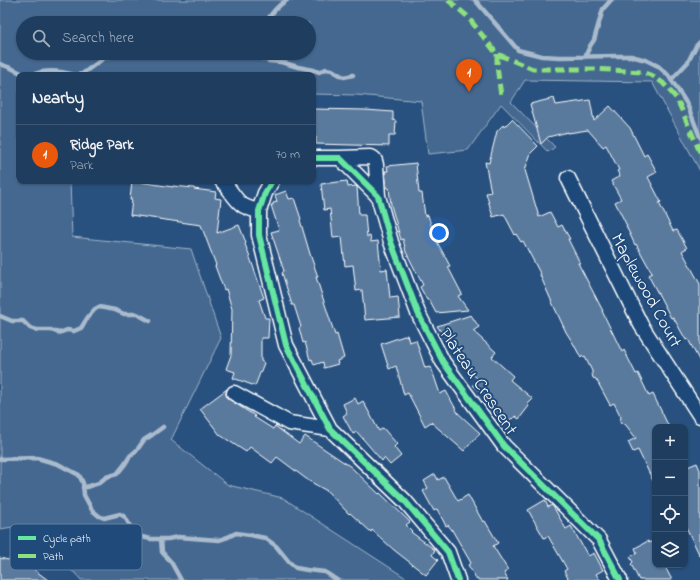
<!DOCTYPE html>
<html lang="en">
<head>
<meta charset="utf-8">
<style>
	:root { --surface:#1e3d5f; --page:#2b4868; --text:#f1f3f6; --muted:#a1aebd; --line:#3c5674; --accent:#ea580c }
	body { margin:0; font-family:"Indie Flower",sans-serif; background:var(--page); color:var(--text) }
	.controls { position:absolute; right:12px; bottom:12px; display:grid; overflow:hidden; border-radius:8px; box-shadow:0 1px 3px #0004 }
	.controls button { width:36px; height:36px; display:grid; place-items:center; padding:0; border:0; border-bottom:1px solid var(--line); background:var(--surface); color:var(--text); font:20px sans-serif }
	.you { position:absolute; left:439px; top:233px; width:14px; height:14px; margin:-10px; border:3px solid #fff; border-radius:50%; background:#1a73e8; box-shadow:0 0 0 6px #1a73e833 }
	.badge { display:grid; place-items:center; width:26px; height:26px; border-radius:50%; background:var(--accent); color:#fff; font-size:13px; font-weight:700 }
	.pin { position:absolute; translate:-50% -33px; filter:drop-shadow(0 1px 2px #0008) }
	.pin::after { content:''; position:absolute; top:21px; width:14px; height:12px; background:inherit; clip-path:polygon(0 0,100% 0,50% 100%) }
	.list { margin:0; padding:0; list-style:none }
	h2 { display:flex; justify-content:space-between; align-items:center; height:52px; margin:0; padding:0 16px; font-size:17px }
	h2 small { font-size:13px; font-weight:400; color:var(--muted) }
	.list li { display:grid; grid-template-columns:26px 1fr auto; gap:12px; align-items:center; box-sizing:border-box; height:60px; padding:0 16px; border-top:1px solid var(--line) }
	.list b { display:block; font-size:15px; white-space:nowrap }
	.list p { margin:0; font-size:13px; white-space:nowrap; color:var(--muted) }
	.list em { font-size:13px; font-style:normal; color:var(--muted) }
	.icon { flex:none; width:22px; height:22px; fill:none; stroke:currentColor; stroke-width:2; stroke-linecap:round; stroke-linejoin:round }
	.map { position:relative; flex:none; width:700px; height:580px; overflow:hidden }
	.search { position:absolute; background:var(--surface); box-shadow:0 1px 3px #0004; left:16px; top:16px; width:300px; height:44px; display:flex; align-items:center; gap:10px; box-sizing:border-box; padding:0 14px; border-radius:22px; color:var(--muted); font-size:15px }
	.panel { position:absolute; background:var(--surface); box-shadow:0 1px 3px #0004; left:16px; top:72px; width:300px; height:112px; border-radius:8px }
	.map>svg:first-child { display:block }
	.green { fill:#446890; stroke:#a2b4c8; fill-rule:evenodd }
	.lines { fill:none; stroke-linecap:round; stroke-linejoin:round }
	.stream { stroke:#aabbcd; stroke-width:4.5 }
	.building { fill:#5a7a9d; stroke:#fff }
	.minor-casing { stroke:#fff; stroke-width:17 }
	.minor { stroke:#1f4a7a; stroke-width:14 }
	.quiet { stroke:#8de07e; stroke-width:5; stroke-dasharray:10 5; stroke-linecap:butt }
	.cycleway-casing { stroke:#1f4a7a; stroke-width:8 }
	.cycleway { stroke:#66e7a1; stroke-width:6 }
	.labels { text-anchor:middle; stroke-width:4; stroke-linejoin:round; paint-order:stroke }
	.street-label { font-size:18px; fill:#fff; stroke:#1f4a7a }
	.key { fill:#1f4a7a; stroke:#6280a2; stroke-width:1 }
	.key-label { font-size:11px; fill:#fff }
</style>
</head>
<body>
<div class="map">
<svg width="700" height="580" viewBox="0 0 700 580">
	<rect width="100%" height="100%" fill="#28517f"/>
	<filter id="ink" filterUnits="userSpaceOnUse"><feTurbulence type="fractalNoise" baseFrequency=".025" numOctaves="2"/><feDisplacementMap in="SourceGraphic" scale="8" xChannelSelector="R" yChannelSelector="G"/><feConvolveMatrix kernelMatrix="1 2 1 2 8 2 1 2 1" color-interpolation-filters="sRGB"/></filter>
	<g filter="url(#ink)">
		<path class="green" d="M0,0H700V171L652,82L525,80L511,102L555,147L548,152L501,104L468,150L428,154L421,101L357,95L313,94V75H19V181H70L72,237L191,249L221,338L171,440L228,485L283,498L409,580H81L76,574L13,527L0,529ZM23,23H309V53H23Z"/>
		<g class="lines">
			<path class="stream" d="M475,0L518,50L542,56L560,57L616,56H631L646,60L658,66L668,75L676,87L687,104L700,137
				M266,23C271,13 277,6 287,0
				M248,53L269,61L281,62L298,67L314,70L319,72L326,69L332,70L340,75L344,77L353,75
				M585,57L590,46L594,40L603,9L611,0
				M0,64L11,68L25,75
				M30,75C34,75 38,72 42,72C53,70 65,72 75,75
				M76,75L82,74L104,58L122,53
				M671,80L688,62L696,46L700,42
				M0,316L12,321H23L30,328L37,330H51L59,333L67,330L74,331L81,328L88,317L95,309L99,307L115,310L124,314H137L150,321
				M0,459L37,458L58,464L79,475L83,483L84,495L92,510L99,516L104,518L120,514L125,517L134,533L137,536L151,539H168L178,537L219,540L228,537L236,533L250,535L265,538L276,546L289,562L296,568L307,570L325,572L337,580
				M83,488L99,483L106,477L117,474L125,464L130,456L137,450L144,440L152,435L163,427
				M161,539L162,552L171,562L181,580"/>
		</g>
		<path class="building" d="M554,98L556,105L590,100L594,121L610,106L630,128L644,156L647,154L657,172L648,177L661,202L659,203L673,231L677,230L687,248L682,251L700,284V362L688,339L686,340L673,317L671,318L661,299L648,275L652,273L636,244L635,245L626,226H627L615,202L621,199L611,181L620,176L617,171L619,170L606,145L603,147L588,130L568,133V132L548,137L541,144L530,104Z
			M313,109L365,110L393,112V120L396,121L395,135H389V146L316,144V137H313Z
			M512,119L538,146L531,153L525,170L539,217L550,212L558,227L562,225L570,239H568L580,263H578L603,311H602L622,352L624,350L636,374L638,373L649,396L653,394L669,427H655V485L638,450L633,452L628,442L636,438L625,424L620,423L621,417L614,403L610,405L596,379L593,378L592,374V371L585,357L584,358L583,356L581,358L573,343L566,332L551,300L540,275H541L523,241L521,242L516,234L515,235L504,214L493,217L486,193L491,192L485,162L489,163L497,131L503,125L504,127Z
			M416,163L419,193H422L425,216L428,215L435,238L450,266L448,267L462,294L458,296L468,310L436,313L429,300H427L420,287L423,285L406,252L403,239L401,240L391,205L389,188H387L385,171H388L387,166Z
			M132,181L173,187V186L194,188V189L216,192L215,198L221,199L217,233L239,225L246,243L245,244L253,266L264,298L259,300L265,318H269L268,338H261V361L264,363L255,386L233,378L235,372L226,369L231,355L232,309L226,289L224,290L215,266L216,265L201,225L130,215L132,200H130Z
			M347,181L348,187L356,186L357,187L359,215H365L367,237L370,236L371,242L378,241L381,270L387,269L390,298L398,297L400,317L365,320L362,290L356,291L353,265L345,266L342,237L333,238L330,209L324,210L321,184Z
			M286,191L289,199L294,198L301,219L300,220L310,254L318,277H316L335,335L337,334L344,358L337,361L338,364L324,368L323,362L314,365L312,359L310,360L305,342L303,343L299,328L301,327L294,305H292L282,273L284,271L271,232L279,230L271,205H273V203L277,202L275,195Z
			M471,315L479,327L473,331L496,352L492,357L513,376L510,380L533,399L527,405L529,406L519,419L515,416L513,419L512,418L509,421L504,416L502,418L490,408L494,403L473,385L478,379L456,359L460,355L447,336L445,337L437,326Z
			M407,335L409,342L416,340L425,368L431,367L440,394L446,391L458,413L480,433L464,451L431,422L425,426L408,393L404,395L396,366L389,369L381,344Z
			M227,389L226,394L227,398L230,400L255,416L254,417L273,429L275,426L299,444L305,436L351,467L379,494L380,493L410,522L406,525L412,531L411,532L435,550L432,555L438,560L426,575L394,550L372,530L371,532L350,513L349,514L327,491L309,481L277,457L272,463L250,447L246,452L220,435L200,409Z
			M355,398L358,404L363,401L379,431L383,428L397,444L394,447L401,456L390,465L384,458L382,461L357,432L353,434L343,416L347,413L343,404Z
			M697,463L700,470V556L685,525V468Z
			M435,474L438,480L444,477L458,501L468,495L483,522L485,521L498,543L493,546L508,570L504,573L508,580H477L468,565L471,563L452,530L448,525L446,526L437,509L434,511L423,491L428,488L424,481Z
			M545,500L548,507L552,505L554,508L566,529L571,526L588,556L594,553L603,570L596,574L600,580H569L564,571L567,569L548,536L544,538L528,510Z
			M655,540V565H664L672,580H639L631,564L633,562L630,557L637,553L635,548L648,541L649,543Z
			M12,557H17L48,580H0V558L8,560Z"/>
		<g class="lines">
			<defs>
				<path id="minor" d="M313,158H340L378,196L391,242L418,313L425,327L443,362L504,446L599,540L620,580
					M340,158L370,157C375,158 375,160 376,165L378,196
					M568,178L641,325L700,416
					M222,181C230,188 234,200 244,206C248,208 254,210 259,211
					M272,181L265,193L259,211V235L286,345L330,429L405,501L448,552L458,580
					M234,393L289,423L330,429"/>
			</defs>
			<use href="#minor" class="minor-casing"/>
			<use href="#minor" class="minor"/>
			<path class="quiet" d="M448,0L467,16L497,54L533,69H594L642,72L653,76L663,83L677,99L700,152
				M497,54V66L501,96"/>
			<defs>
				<path id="cycleway" d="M313,158H340L378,196L391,242L418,313L425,327L443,362L504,446L599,540L620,580
					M272,181L265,193L259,211V235L286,345L330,429L405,501L448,552L458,580"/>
			</defs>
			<use href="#cycleway" class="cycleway-casing"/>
			<use href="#cycleway" class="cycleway"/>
		</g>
	</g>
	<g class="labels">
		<g class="street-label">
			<text transform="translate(647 290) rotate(61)" y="6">Maplewood Court</text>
			<text transform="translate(479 381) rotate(56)" y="6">Plateau Crescent</text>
		</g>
	</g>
	<rect x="10" y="524" width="132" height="46" rx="6" class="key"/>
	<rect x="18" y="536" width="18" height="4" fill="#66e7a1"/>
	<rect x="18" y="554" width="18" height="4" fill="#8de07e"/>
	<g class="key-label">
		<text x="43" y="542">Cycle path</text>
		<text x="43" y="560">Path</text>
	</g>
</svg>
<div class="controls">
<button>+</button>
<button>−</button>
<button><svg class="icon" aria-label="locate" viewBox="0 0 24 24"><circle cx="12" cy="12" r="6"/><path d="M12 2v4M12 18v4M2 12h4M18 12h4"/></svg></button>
<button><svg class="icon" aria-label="layers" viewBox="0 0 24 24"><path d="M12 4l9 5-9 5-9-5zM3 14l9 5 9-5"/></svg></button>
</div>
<div class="you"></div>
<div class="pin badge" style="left:469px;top:92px">1</div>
<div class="search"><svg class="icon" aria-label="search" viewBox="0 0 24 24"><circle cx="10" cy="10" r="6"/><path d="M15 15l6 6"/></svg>Search here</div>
<section class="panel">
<h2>Nearby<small></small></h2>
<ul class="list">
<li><span class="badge">1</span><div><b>Ridge Park</b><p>Park</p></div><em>70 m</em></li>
</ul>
</section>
</div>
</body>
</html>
